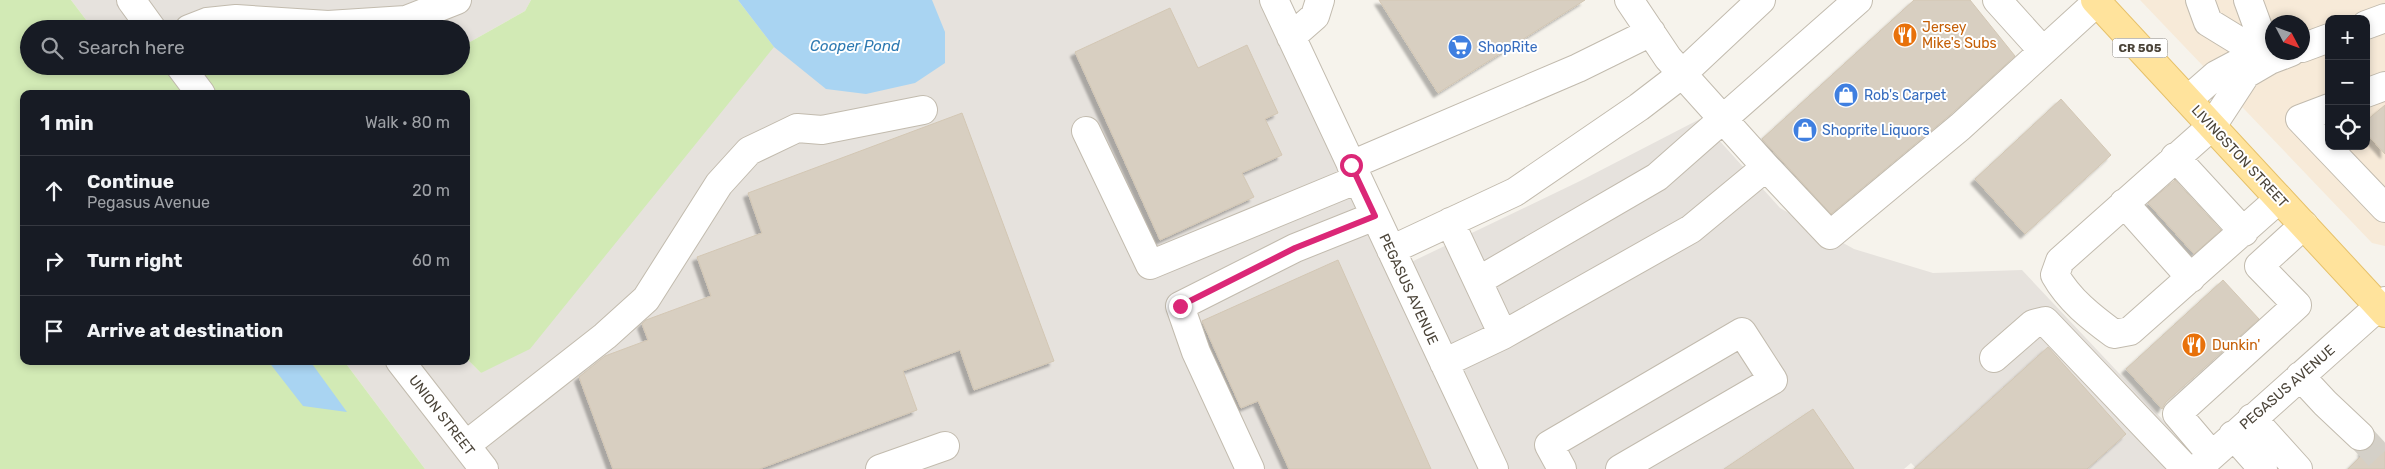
<!DOCTYPE html>
<html lang="en">
<head>
<meta charset="utf-8">
<style>
	:root { --surface:#171b24; --page:#242831; --text:#f1f3f6; --muted:#9ea1a6; --line:#363941 }
	body { margin:0; font-family:Rubik,sans-serif; background:var(--page); color:var(--text) }
	.controls { position:absolute; right:15px; top:15px; display:grid; overflow:hidden; border-radius:10px; box-shadow:0 2px 8px #0003 }
	.controls button { width:45px; height:45px; display:grid; place-items:center; padding:0; border:0; border-bottom:1px solid var(--line); background:var(--surface); color:var(--text); font:25px sans-serif }
	.compass { position:absolute; left:2265px; top:15px; width:45px; height:45px; border-radius:50%; background:var(--surface); box-shadow:0 2px 8px #0003; rotate:131deg }
	.stop { position:absolute; width:15px; height:15px; margin:-11px; border:4px solid #db2777; border-radius:50%; background:#fff }
	.stop.end { background:#db2777; border-color:#fff; box-shadow:0 1px 5px #0008 }
	.list { margin:0; padding:0; list-style:none }
	h2 { display:flex; justify-content:space-between; align-items:center; height:65px; margin:0; padding:0 20px; font-size:21px }
	h2 small { font-size:16px; font-weight:400; color:var(--muted) }
	.list li { display:grid; grid-template-columns:32px 1fr auto; gap:15px; align-items:center; box-sizing:border-box; height:70px; padding:0 20px; border-top:1px solid var(--line) }
	.list b { display:block; font-size:19px; white-space:nowrap }
	.list p { margin:0; font-size:16px; white-space:nowrap; color:var(--muted) }
	.list em { font-size:16px; font-style:normal; color:var(--muted) }
	.icon { flex:none; width:28px; height:28px; fill:none; stroke:currentColor; stroke-width:2; stroke-linecap:round; stroke-linejoin:round }
	.map { position:relative; flex:none; width:2385px; height:469px; overflow:hidden }
	.search { position:absolute; background:var(--surface); box-shadow:0 2px 8px #0003; left:20px; top:20px; width:450px; height:55px; display:flex; align-items:center; gap:12px; box-sizing:border-box; padding:0 18px; border-radius:28px; color:var(--muted); font-size:19px }
	.panel { position:absolute; background:var(--surface); box-shadow:0 2px 8px #0003; left:20px; top:90px; width:450px; height:275px; border-radius:10px }
	.map>svg:first-child { display:block }
	.commercial { fill:#f7ead8; fill-rule:evenodd }
	.industrial { fill:#e6e2dd }
	.green { fill:#d2eab5 }
	.water { fill:#a9d4f2 }
	.building { fill:#d8cfc1; stroke:#d3c7b4; filter:url(#shadow) }
	.lines { fill:none; stroke-linecap:round; stroke-linejoin:round }
	.minor-tunnel { stroke:#d4d0c8; stroke-width:28; stroke-dasharray:28 14; stroke-linecap:butt }
	.minor-casing { stroke:#c2bbae; stroke-width:30 }
	.major-casing { stroke:#e6c16a; stroke-width:30 }
	.minor { stroke:#fff; stroke-width:28 }
	.major { stroke:#ffe39c; stroke-width:28 }
	.route { stroke:#db2777; stroke-width:6 }
	.labels { text-anchor:middle; stroke-width:4; stroke-linejoin:round; paint-order:stroke }
	.shield { fill:#fff; stroke:#817c74; stroke-width:1 }
	.shield-label { font-size:12px; font-weight:bold; fill:#4b4439 }
	.food-label { font-size:14px; fill:#c56008; stroke:#fff; text-anchor:start }
	.shop-label { font-size:14px; fill:#366cbe; stroke:#fff; text-anchor:start }
	.street-label { font-size:14px; fill:#4b4439; stroke:#fff }
	.water-label { font-size:15px; font-style:italic; fill:#2e7ab2; stroke:#fff }
</style>
</head>
<body>
<div class="map">
<svg width="2385" height="469" viewBox="0 0 2385 469">
	<defs>
		<filter id="shadow"><feDropShadow dx="-4.5" dy="4.5" stdDeviation="1" flood-color="#0004"/></filter>
	</defs>
	<rect width="100%" height="100%" fill="#f6f3ec"/>
	<path class="commercial" d="M2140,0H2385V246L2372,243ZM2329,19H2366V146H2329ZM2272,22H2302V52H2272Z"/>
	<path class="industrial" d="M71,0H531L525,11L461,47V29H93Z
		M738,0H1283L1405,265L1580,181L1700,119L1780,208L1854,249L1933,273L2022,270L2195,454L2164,469H1917L1911,463L1904,469H425L344,361H466V358L481,373L773,47Z"/>
	<path class="green" d="M0,0H71L93,29H29V66H461V47L525,11L531,0H738L774,47L530,349L481,373L466,358V94H24V361H344L425,469H0Z"/>
	<path class="water" d="M738,0H932L945,32V63L915,83L866,94L826,89L774,47Z
		M268,361H310L347,412L303,406Z"/>
	<path class="building" d="M1379,0H1585L1438,93Z
		M1914,0H1970L2015,56L1950,115L1831,214L1762,139Z
		M1170,8L1198,68L1247,45L1278,113L1265,119L1282,155L1242,173L1254,197L1160,240L1075,52Z
		M2061,99L2111,155L2025,234L1975,179Z
		M2385,105V154L2366,133V121Z
		M962,113L1054,361L974,390L960,350L903,371L917,410L759,469H613L579,377L605,356L648,340L642,324L646,320L711,296L697,257L762,233L748,193Z
		M2175,180L2221,230L2194,254L2148,203Z
		M1338,260L1431,469H1289L1258,401L1241,408L1202,321Z
		M2223,280L2259,319L2166,402L2162,409L2126,369Z
		M2048,347L2126,434L2087,469H1914Z
		M1813,409L1854,469H1724Z
		M2375,438L2385,449V469H2348L2364,453L2362,451L2372,446Z"/>
	<g class="lines">
		<path class="minor-tunnel" d="M2360,436L2385,463"/>
		<defs>
			<path id="minor" d="M131,0L152,29
				M1274,0L1494,469
				M1997,0L2043,51
				M2200,0L2208,22L2270,60
				M2248,0L2270,60
				M2366,25L2385,18
				M189,29L207,22L236,19L328,25L406,20L457,0
				M1291,37L1315,16L1320,0
				M2302,48L2329,38
				M180,66L201,94
				M2366,93L2385,86
				M2183,95L2192,96L2216,75L2248,58L2261,59
				M2329,108L2300,119L2385,208
				M1086,131L1150,265L1358,179
				M2175,157L2244,232
				M1351,165L1578,68L1651,32
				M1766,167L1830,235L1960,127L2097,2
				M2279,199L2130,331L2114,334C2091,317 2069,300 2055,275L2060,261L2212,126L2246,74L2270,60L2291,52
				M2124,203L2191,278
				M1450,222L1503,335
				M1391,250L1515,192L1639,107L1682,74L1761,0
				M1478,281L1657,177L1858,0
				M1994,358L2033,324L2045,321L2186,469
				M400,361L484,469
				M1444,363L1503,335L1691,229L1766,167L1668,58L1629,0
				M2300,376L2325,403L2360,436
				M2252,418L2298,469
				M2233,435L2263,469
				M466,445L605,336L646,299L719,184L749,151L797,128L822,130L923,110
				M2211,454L2177,414L2297,305L2259,266L2304,225
				M2198,468L2385,301
				M880,469L945,446
				M1250,469L1196,352L1180,306L1295,248L1375,216
				M1562,469L1549,445L1742,332L1773,380L1620,469"/>
			<path id="major" d="M2095,0L2385,313"/>
		</defs>
		<use href="#minor" class="minor-casing"/>
		<use href="#major" class="major-casing"/>
		<use href="#minor" class="minor"/>
		<use href="#major" class="major"/>
	</g>
	<g class="lines">
		<path class="route" d="M1180,306L1295,248L1375,216L1351,165"/>
	</g>
	<defs>
		<symbol id="restaurant-disc" viewBox="-11 -11 22 22"><circle r="9.5" fill="#e8710a" stroke="#fff"/><path d="M-5-6h1v4h1v-4h1v4h1v-4h1v5L-1.5 .5V6h-2V.5L-5-1ZM5-6V6H3V1.5H1.5Q1.5-4 5-6Z" fill="#fff"/></symbol>
		<symbol id="supermarket-disc" viewBox="-11 -11 22 22"><circle r="9.5" fill="#3f7fe0" stroke="#fff"/><path d="M-6-5.5h2.5l.6 2H6L4.5 2H-2.5L-4.4-4H-6ZM-1.5 3.2a1.3 1.3 0 1 0 .1 0ZM3 3.2a1.3 1.3 0 1 0 .1 0Z" fill="#fff"/></symbol>
		<symbol id="shop-disc" viewBox="-11 -11 22 22"><circle r="9.5" fill="#3f7fe0" stroke="#fff"/><path d="M-5-2.5h2.3a2.7 3.5 0 0 1 5.4 0H5L5.5 6h-11ZM-1.5-2.5h3a1.5 2.3 0 0 0-3 0Z" fill="#fff"/></symbol>
	</defs>
	<g fill-rule="evenodd">
		<use href="#restaurant-disc" x="1891" y="21" width="28" height="28"/>
		<use href="#supermarket-disc" x="1446" y="33" width="28" height="28"/>
		<use href="#shop-disc" x="1832" y="81" width="28" height="28"/>
		<use href="#shop-disc" x="1791" y="116" width="28" height="28"/>
		<use href="#restaurant-disc" x="2180" y="331" width="28" height="28"/>
	</g>
	<g class="labels">
		<rect class="shield" x="2112.5" y="38.5" width="55" height="19" rx="4"/>
		<g class="shield-label">
			<text x="2140" y="52">CR 505</text>
		</g>
		<g class="food-label">
			<text x="1922" y="32">Jersey<tspan x="1922" dy="16">Mike's Subs</tspan></text>
			<text x="2212" y="350">Dunkin'</text>
		</g>
		<g class="shop-label">
			<text x="1478" y="52">ShopRite</text>
			<text x="1864" y="100">Rob's Carpet</text>
			<text x="1822" y="135">Shoprite Liquors</text>
		</g>
		<g class="street-label">
			<text transform="translate(2240 156) rotate(47)" y="5">LIVINGSTON STREET</text>
			<text transform="translate(1409 289) rotate(65)" y="5">PEGASUS AVENUE</text>
			<text transform="translate(2287 387) rotate(-41)" y="5">PEGASUS AVENUE</text>
			<text transform="translate(442 415) rotate(52)" y="5">UNION STREET</text>
		</g>
		<g class="water-label">
			<text x="855" y="51">Cooper Pond</text>
		</g>
	</g>
</svg>
<div class="controls">
<button>+</button>
<button>−</button>
<button><svg class="icon" aria-label="locate" viewBox="0 0 24 24"><circle cx="12" cy="12" r="6"/><path d="M12 2v4M12 18v4M2 12h4M18 12h4"/></svg></button>
</div>
<svg class="compass" viewBox="-18 -18 36 36"><path d="M0-13l5 13h-10z" fill="#e53935"/><path d="M0 13l5-13h-10z" fill="#9ea1a6"/></svg>
<div class="stop" style="left:1351px;top:165px"></div>
<div class="stop end" style="left:1180px;top:306px"></div>
<div class="search"><svg class="icon" aria-label="search" viewBox="0 0 24 24"><circle cx="10" cy="10" r="6"/><path d="M15 15l6 6"/></svg>Search here</div>
<section class="panel">
<h2>1 min<small>Walk · 80 m</small></h2>
<ul class="list">
<li><svg class="icon" aria-label="ahead" viewBox="0 0 24 24"><path d="M12 20V5M6 11l6-6 6 6"/></svg><div><b>Continue</b><p>Pegasus Avenue</p></div><em>20 m</em></li>
<li><svg class="icon" aria-label="right" viewBox="0 0 24 24"><path d="M7 20v-9h11M14 6l5 5-5 5"/></svg><div><b>Turn right</b></div><em>60 m</em></li>
<li><svg class="icon" aria-label="arrive" viewBox="0 0 24 24"><path d="M6 21V4h12l-3 4 3 4H6"/></svg><div><b>Arrive at destination</b></div></li>
</ul>
</section>
</div>
</body>
</html>
